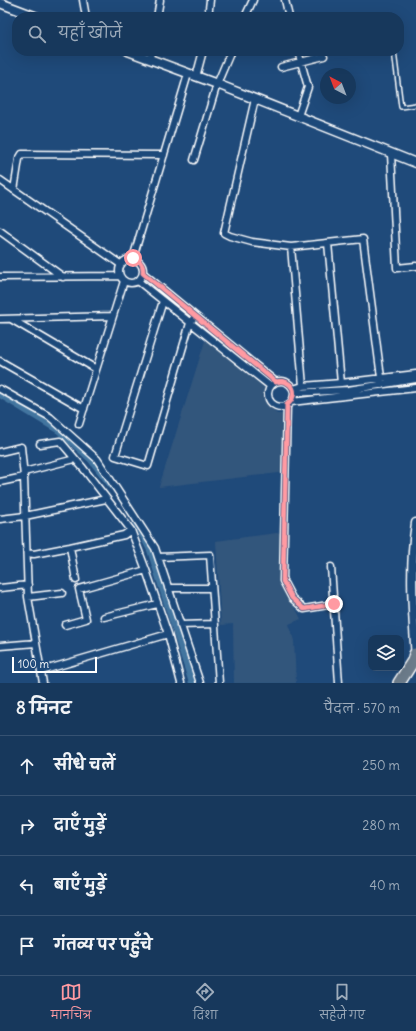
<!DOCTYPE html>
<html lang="hi">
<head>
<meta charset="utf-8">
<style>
	:root { --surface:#17385c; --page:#244365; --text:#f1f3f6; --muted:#9eacbb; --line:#365272; --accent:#ff9aa2 }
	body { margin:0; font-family:Delius,"Playpen Sans Deva",sans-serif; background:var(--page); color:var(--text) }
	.controls { position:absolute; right:12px; bottom:12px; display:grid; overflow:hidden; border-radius:8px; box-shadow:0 4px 16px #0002 }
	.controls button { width:36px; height:36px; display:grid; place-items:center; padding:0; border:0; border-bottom:1px solid var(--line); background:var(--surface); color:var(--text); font:20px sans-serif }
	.compass { position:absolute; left:320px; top:68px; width:36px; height:36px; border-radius:50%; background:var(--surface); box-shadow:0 4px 16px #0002; rotate:318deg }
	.scale { position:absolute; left:12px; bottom:10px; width:85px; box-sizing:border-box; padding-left:4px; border:2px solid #fff; border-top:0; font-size:11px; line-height:14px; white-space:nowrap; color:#fff; -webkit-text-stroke:3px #1f4a7a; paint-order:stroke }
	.stop { position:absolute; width:12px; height:12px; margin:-9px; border:3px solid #ff9aa2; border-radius:50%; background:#fff }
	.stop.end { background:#ff9aa2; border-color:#fff; box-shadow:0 1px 4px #0008 }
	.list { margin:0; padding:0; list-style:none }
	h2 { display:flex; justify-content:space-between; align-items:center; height:52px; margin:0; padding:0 16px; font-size:17px }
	h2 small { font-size:13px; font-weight:400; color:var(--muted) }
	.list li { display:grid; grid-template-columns:26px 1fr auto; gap:12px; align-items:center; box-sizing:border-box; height:60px; padding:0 16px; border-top:1px solid var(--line) }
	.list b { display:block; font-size:15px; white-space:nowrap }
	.list em { font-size:13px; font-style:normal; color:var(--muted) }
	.icon { flex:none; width:22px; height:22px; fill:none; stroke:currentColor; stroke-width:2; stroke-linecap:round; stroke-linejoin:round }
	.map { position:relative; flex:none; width:416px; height:683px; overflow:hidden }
	.search { position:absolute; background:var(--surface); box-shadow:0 4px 16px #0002; left:12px; right:12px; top:12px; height:44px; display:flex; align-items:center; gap:10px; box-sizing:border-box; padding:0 14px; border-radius:16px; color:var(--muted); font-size:15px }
	.sheet { height:292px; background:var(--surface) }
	nav { display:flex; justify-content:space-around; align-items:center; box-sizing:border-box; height:56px; border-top:1px solid var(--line); background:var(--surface); font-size:11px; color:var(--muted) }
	nav a { display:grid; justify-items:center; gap:2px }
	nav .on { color:var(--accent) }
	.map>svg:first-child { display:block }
	.built { fill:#33567c }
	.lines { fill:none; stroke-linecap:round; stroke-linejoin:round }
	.canal { stroke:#43749f; stroke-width:6 }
	.service-casing { stroke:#fff; stroke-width:6 }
	.minor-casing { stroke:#fff; stroke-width:9 }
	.tertiary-casing { stroke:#fff; stroke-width:11 }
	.trunk-casing { stroke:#fff; stroke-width:14 }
	.service { stroke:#1f4a7a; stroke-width:3 }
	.minor { stroke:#1f4a7a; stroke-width:6 }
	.tertiary { stroke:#1f4a7a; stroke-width:8 }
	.trunk { stroke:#6d7d8c; stroke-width:11 }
	.route { stroke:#ff9aa2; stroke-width:5 }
</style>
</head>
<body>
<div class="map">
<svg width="416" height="683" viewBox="0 0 416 683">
	<rect width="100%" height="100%" fill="#1f4a7a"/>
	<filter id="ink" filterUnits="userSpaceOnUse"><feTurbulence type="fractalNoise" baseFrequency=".025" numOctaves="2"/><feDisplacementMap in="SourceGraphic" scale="8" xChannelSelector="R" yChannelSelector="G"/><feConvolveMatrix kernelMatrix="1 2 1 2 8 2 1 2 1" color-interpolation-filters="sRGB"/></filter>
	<g filter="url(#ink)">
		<path class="built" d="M205,341L216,345L268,391L271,406L277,414H288L287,472L159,487Z
			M284,532L283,581L286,596L297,611L301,619L289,624L294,641L296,683H234L233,624L221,625L216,541Z"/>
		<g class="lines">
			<path class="canal" d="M0,395L59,431L90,459L112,487
				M136,523L150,550L192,683"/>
			<defs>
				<path id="service" d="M394,51L401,107L416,105"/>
				<path id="minor" d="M83,0L86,17
					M285,0L289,17
					M157,17L160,0
					M208,17L210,0
					M245,17L253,0
					M298,51L308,87L298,116
					M150,59L151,51
					M281,67L324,56
					M196,77L203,51
					M255,99L224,233L230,236L252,242L291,247L363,239L382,385
					M391,154L397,268L416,266
					M194,160L217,84L231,51
					M0,180L120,264
					M14,190L19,159L22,154L164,155
					M0,231L63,277
					M328,243L341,383
					M291,247L303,386
					M133,258L188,74
					M119 271a12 12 0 1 1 24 0a12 12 0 1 1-24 0Z
					M143,273L276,382
					M0,277L120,276
					M138,281L270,386
					M163,301L115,456L148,466L190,323L195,316
					M0,319L113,316
					M11,319L96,369
					M0,361L84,409
					M268 394a13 13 0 1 1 26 0a13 13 0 1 1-26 0Z
					M0,389L50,417L97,459L155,548L200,683
					M293,389L303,386L341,383L416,374
					M294,393L348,390L416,379
					M291,402L416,388
					M287,405L283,581L292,598L304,609L334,604
					M79,424L124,281
					M40,444L60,441L83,468L131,530L146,570L168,634L181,683
					M0,452L21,447L24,477L0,482
					M24,472L75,459
					M24,477L28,597L43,683
					M0,519L25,516L106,499
					M70,547L76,580
					M27,553L34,554L70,547L124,535L131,530
					M158,557L210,555L219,683
					M331,567L339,683
					M0,588L28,585
					M168,588H212
					M28,597L62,593
					M104,617L157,604
					M65,625L86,619L79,589L146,570
					M180,625L215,624
					M0,646L36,643
					M41,671L168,634"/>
				<path id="tertiary" d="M0,3L37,17
					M128,51L217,84L416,163
					M416,659C413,614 409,568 416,523"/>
				<path id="trunk" d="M399,683L413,661L415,654"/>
			</defs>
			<use href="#service" class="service-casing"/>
			<use href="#minor" class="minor-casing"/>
			<use href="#tertiary" class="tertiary-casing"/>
			<use href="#trunk" class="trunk-casing"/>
			<use href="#service" class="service"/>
			<use href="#minor" class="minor"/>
			<use href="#tertiary" class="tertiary"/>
			<use href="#trunk" class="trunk"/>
		</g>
	</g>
	<g class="lines" filter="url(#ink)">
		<path class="route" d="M133,258C141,261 144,265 143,273L276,382C292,378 300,394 287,405L283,581L292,598L304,609L334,604"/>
	</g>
</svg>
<div class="controls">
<button><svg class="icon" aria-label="layers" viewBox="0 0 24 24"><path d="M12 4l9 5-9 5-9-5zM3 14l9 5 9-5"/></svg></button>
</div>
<svg class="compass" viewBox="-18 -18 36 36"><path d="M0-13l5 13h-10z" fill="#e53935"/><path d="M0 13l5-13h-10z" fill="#9eacbb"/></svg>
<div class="scale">100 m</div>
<div class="stop" style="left:133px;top:258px"></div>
<div class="stop end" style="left:334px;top:604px"></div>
<div class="search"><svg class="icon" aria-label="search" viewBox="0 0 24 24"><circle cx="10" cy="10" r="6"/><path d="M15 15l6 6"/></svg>यहाँ खोजें</div>
</div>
<section class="sheet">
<h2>8 मिनट<small>पैदल · 570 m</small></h2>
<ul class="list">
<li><svg class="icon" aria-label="ahead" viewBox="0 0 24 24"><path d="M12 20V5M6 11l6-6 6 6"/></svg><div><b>सीधे चलें</b></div><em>250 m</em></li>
<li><svg class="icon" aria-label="right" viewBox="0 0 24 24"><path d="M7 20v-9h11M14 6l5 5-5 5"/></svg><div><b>दाएँ मुड़ें</b></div><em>280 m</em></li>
<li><svg class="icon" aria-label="left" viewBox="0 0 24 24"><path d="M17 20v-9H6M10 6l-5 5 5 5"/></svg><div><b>बाएँ मुड़ें</b></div><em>40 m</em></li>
<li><svg class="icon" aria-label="arrive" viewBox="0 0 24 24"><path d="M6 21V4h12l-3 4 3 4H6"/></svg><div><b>गंतव्य पर पहुँचे</b></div></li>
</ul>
</section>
<nav>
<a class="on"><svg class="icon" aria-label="map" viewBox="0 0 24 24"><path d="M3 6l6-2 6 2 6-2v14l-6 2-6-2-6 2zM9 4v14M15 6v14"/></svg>मानचित्र</a>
<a><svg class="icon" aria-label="directions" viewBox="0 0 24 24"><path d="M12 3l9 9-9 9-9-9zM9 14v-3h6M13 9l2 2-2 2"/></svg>दिशा</a>
<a><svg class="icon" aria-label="saved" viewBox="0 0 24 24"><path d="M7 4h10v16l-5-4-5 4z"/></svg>सहेजे गए</a>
</nav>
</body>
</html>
